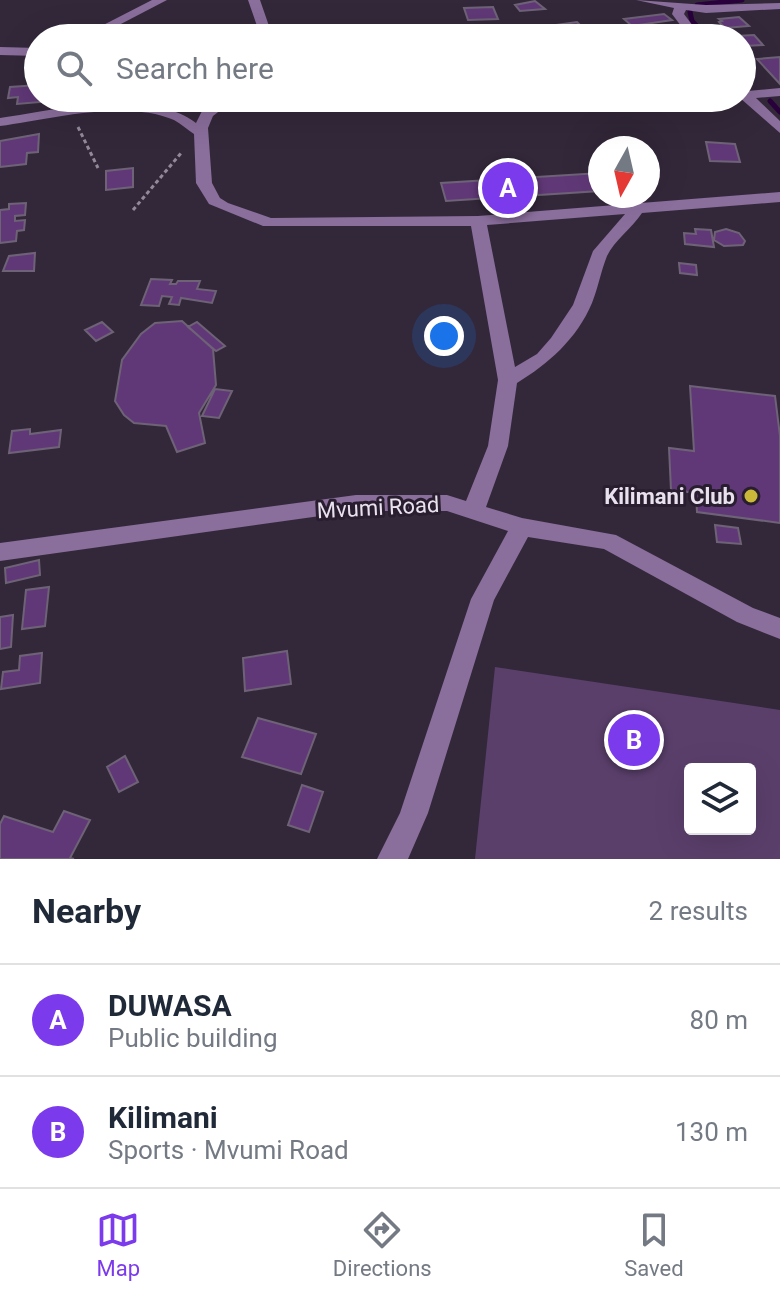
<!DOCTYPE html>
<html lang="en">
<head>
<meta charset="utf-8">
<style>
	:root { --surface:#fff; --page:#f6f6f7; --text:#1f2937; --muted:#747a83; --line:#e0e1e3; --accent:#7c3aed }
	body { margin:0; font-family:Roboto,sans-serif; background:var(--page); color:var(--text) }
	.controls { position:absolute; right:24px; bottom:24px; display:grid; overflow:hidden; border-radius:8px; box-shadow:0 8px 32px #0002 }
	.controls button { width:72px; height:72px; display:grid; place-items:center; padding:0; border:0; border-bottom:2px solid var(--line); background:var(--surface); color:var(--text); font:40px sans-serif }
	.compass { position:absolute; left:588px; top:136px; width:72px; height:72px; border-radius:50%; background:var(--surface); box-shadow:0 8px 32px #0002; rotate:188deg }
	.you { position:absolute; left:444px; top:336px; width:28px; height:28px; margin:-20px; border:6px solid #fff; border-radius:50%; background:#1a73e8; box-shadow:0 0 0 12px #1a73e833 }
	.badge { display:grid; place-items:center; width:52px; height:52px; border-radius:50%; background:var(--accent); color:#fff; font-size:26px; font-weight:700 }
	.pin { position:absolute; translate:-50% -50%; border:4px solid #fff; box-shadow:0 2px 8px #0006 }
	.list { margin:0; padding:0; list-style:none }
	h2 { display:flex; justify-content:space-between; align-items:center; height:104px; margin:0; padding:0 32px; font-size:34px }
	h2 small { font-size:26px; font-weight:400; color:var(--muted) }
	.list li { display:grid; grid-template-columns:52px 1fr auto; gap:24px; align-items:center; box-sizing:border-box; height:112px; padding:0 32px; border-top:2px solid var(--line) }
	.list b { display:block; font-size:30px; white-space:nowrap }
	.list p { margin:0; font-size:26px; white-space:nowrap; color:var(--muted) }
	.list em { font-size:26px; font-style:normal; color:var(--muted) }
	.icon { flex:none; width:44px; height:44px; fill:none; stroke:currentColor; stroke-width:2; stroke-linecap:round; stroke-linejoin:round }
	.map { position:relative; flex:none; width:780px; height:859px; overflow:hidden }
	.search { position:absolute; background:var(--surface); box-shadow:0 8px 32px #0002; left:24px; right:24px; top:24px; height:88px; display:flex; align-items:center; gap:20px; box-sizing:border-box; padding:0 28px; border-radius:44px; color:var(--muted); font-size:30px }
	.sheet { height:328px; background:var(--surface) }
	nav { display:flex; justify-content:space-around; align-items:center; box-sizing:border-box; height:112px; border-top:2px solid var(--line); background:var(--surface); font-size:22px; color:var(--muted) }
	nav a { display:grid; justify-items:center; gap:4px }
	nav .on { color:var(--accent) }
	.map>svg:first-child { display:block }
	.green { fill:#5a3f6b; fill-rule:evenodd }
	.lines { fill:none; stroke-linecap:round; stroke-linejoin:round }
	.stream { stroke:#29003c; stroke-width:5 }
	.building { fill:#603877; stroke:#6e6276; stroke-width:2 }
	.path { stroke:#938a99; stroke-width:3; stroke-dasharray:4 3; stroke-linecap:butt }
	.minor { fill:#8a6e9c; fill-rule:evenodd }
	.poi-dot { fill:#cbba39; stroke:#291e2f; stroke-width:3 }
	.labels { text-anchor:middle; stroke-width:6; stroke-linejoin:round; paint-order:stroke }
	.poi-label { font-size:22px; font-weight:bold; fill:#e9e2ee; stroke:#291e2f; text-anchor:end }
	.street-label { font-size:22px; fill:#e9e2ee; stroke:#291e2f }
</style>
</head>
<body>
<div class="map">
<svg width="780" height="859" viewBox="0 0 780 859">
	<rect width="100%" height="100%" fill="#33283a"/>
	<path class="green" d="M495,667L780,710V859H475ZM690,769H750V829H690Z"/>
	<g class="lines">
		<path class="stream" d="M697,5L742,0
			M690,12L692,21L708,38
			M742,74L750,81
			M770,101L780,112"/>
	</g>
	<path class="building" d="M535,1L545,9L520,11L515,5Z
		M493,7L498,19L468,20L464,8Z
		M664,14L672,20L632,26L624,19Z
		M739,17L749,26L725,28L719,22L722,21L719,19Z
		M577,22L584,29L562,32L556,25Z
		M656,27H673L676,37H659Z
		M754,35L763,45L744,46L742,38L736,36Z
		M780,57V84L757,59Z
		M38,85V98L52,101L17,104L18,97L8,98L10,87Z
		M39,134L38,152L27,153L26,164L0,167V141Z
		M706,142L735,144L740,162L710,161Z
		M133,168V187L106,190V171Z
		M600,173V191L446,201L441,183Z
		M26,203L25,215L15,216V221L25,220L24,230L17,231L16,241L0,243V210L9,209V204Z
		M695,229L711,230L714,247L685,244L684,233L696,234Z
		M726,229L739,233L745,241L743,245L724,246L714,240L715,232Z
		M35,253L34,271H3L9,256Z
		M679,263L696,265L697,275L680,273Z
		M151,279L172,280L170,284H176L178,281H200L197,289L216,291L212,303L181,298L179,305L169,304L172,297L162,296L159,306L141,305Z
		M182,321L213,349L216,385L199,413L205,443L177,452L166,426L134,423L124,415L115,401L122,360L141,334L155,323Z
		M102,322L113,332L96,341L85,330Z
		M197,322L225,346L216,351L188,327Z
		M690,386L775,396L780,436V523L697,512L696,493L671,490L669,448L694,451Z
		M215,389L232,391L219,418L202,416Z
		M30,429V434L61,430L59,447L9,453L12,431Z
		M715,525L738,528L741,544L717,542Z
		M39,560L40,575L6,583L5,568Z
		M49,587L45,626L22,629L26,590Z
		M13,615L11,647L0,649V617Z
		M287,651L291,684L245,691L243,658Z
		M42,653L40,683L1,689L3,672L19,670L20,656Z
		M258,718L316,734L301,774L242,757Z
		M125,756L138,782L119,792L107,767Z
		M302,785L323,792L309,832L288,825Z
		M64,811L90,820L70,858L74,859H0V824L4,816L53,832Z"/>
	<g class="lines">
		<path class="path" d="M78,127L98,168
			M133,210L182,152"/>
		<path class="minor" d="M152,0H167L94,38H78Z
			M248,0H260L269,26L267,38H255L257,26Z
			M636,0L706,5L780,3V9L706,13L686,10L684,14L702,38H690L672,14L674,8Z
			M0,47L38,48V56L0,55Z
			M742,88L748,91L780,88V96L756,98L780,121V133L740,98Z
			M220,98H236L213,116L208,128L212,183L220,198L228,203L271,218L478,216L780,192V202L642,213C632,228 614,241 607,256C601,271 598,288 592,303C577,339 548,364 517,383L508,446L486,507L522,518L616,535L753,608L780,618V639L737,622L604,549L528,537L494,600L428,813L408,859H377L400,813L471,599L508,531L447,511H356L0,561V543L356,495H447L466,501L488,446L498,380L471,226H263L209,204L196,183L194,134C188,130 181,124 174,120C126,99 50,119 0,126V118C56,110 147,86 196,123L202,111ZM625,214L593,251L573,305L551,338L537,354L515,367L487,225Z"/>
	</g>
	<circle class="poi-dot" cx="751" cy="496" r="8"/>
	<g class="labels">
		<g class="poi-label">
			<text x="735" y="504">Kilimani Club</text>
		</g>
		<g class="street-label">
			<text transform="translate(378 507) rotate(-3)" y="8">Mvumi Road</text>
		</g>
	</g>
</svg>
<div class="controls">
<button><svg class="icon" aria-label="layers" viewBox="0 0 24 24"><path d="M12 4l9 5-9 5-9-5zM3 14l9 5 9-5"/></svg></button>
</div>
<svg class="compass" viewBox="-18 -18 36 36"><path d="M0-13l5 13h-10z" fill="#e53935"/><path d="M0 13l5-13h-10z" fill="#747a83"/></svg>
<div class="you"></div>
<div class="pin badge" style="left:508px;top:188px">A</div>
<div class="pin badge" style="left:634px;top:740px">B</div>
<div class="search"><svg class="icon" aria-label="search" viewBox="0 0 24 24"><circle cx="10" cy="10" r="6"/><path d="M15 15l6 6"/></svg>Search here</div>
</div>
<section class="sheet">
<h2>Nearby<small>2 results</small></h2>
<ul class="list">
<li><span class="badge">A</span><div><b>DUWASA</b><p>Public building</p></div><em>80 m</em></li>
<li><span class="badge">B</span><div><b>Kilimani</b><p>Sports · Mvumi Road</p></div><em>130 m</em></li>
</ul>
</section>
<nav>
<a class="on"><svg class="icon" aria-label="map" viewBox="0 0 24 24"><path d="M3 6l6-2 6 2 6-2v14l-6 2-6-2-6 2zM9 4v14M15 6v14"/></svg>Map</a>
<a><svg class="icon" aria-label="directions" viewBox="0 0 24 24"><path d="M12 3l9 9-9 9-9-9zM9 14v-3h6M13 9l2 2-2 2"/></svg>Directions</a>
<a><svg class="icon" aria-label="saved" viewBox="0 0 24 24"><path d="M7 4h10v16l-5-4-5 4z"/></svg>Saved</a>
</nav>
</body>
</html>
